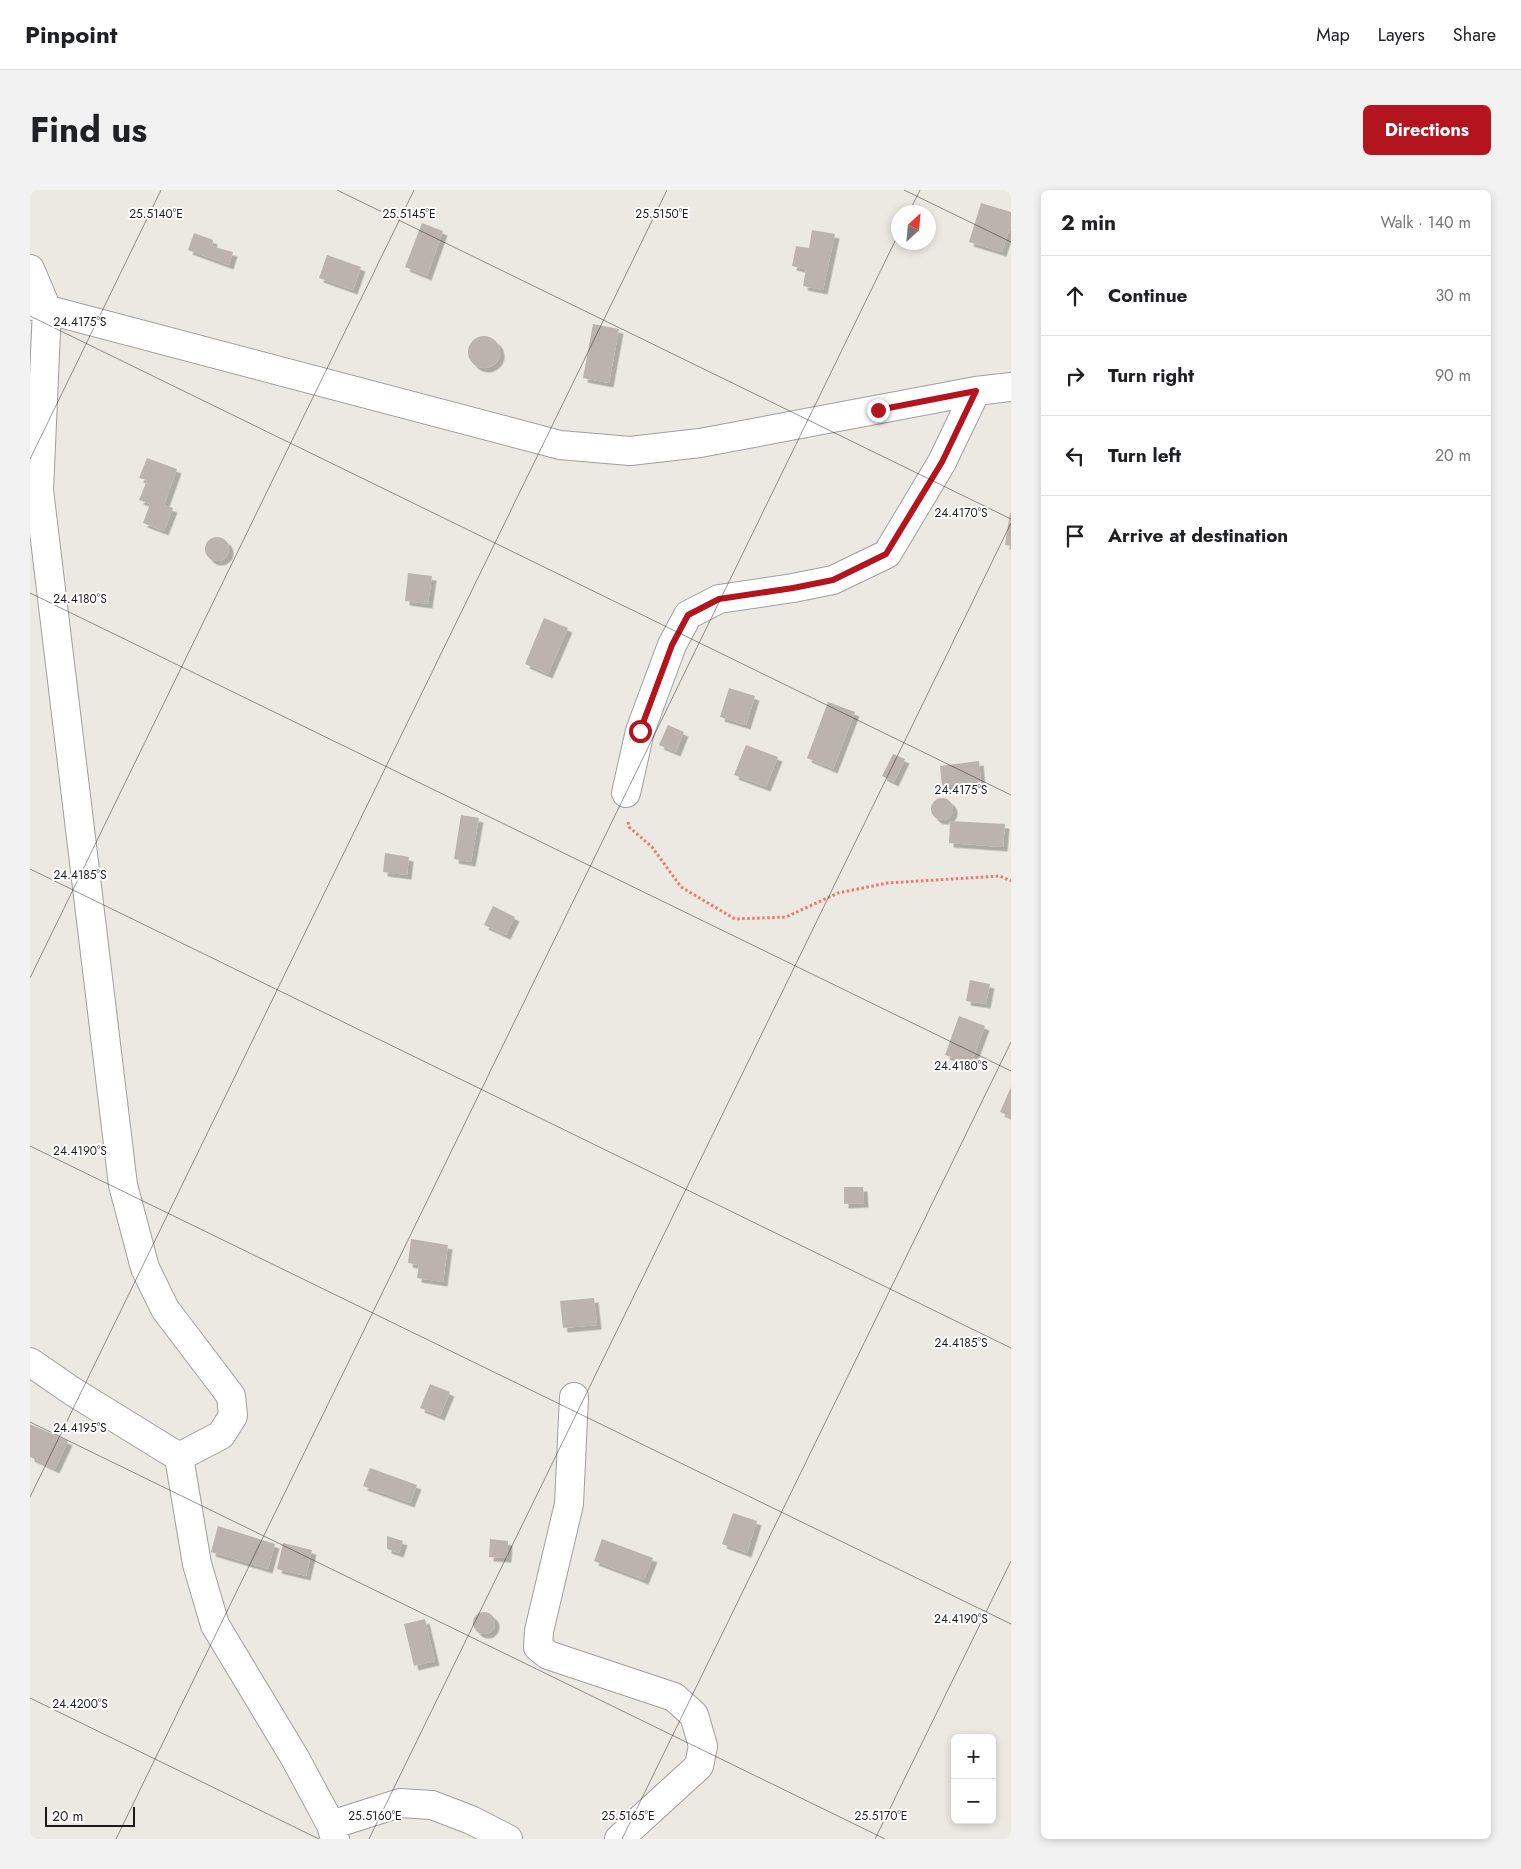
<!DOCTYPE html>
<html lang="en">
<head>
<meta charset="utf-8">
<style>
	:root { --surface:#fff; --page:#f2f2f2; --text:#202124; --muted:#757577; --line:#e0e0e0; --accent:#b3141e }
	body { margin:0; font-family:Jost,sans-serif; background:var(--page); color:var(--text) }
	.controls { position:absolute; right:15px; bottom:15px; display:grid; overflow:hidden; border-radius:8px; box-shadow:0 2px 8px #0003 }
	.controls button { width:45px; height:45px; display:grid; place-items:center; padding:0; border:0; border-bottom:1px solid var(--line); background:var(--surface); color:var(--text); font:25px sans-serif }
	.compass { position:absolute; left:861px; top:15px; width:45px; height:45px; border-radius:50%; background:var(--surface); box-shadow:0 2px 8px #0003; rotate:26deg }
	.scale { position:absolute; left:15px; bottom:12px; width:90px; box-sizing:border-box; padding-left:5px; border:2px solid #1b1b1b; border-top:0; font-size:14px; line-height:18px; white-space:nowrap; color:#1b1b1b; -webkit-text-stroke:4px #fff; paint-order:stroke }
	.stop { position:absolute; width:15px; height:15px; margin:-11px; border:4px solid #b3141e; border-radius:50%; background:#fff }
	.stop.end { background:#b3141e; border-color:#fff; box-shadow:0 1px 5px #0008 }
	.list { margin:0; padding:0; list-style:none }
	h2 { display:flex; justify-content:space-between; align-items:center; height:65px; margin:0; padding:0 20px; font-size:21px }
	h2 small { font-size:16px; font-weight:400; color:var(--muted) }
	.list li { display:grid; grid-template-columns:32px 1fr auto; gap:15px; align-items:center; box-sizing:border-box; height:80px; padding:0 20px; border-top:1px solid var(--line) }
	.list b { display:block; font-size:19px; white-space:nowrap }
	.list em { font-size:16px; font-style:normal; color:var(--muted) }
	.icon { flex:none; width:28px; height:28px; fill:none; stroke:currentColor; stroke-width:2; stroke-linecap:round; stroke-linejoin:round }
	.map { position:relative; flex:none; width:981px; height:1649px; overflow:hidden; border-radius:8px }
	header { display:flex; align-items:center; gap:30px; box-sizing:border-box; height:70px; padding:0 25px; background:var(--surface); border-bottom:1px solid var(--line) }
	header strong { font-size:24px }
	nav { display:flex; gap:28px; margin-inline-start:auto; font-size:18px }
	.intro { display:flex; align-items:center; justify-content:space-between; box-sizing:border-box; height:120px; padding:0 30px }
	h1 { margin:0; font-size:35px }
	.button { padding:12px 22px; border-radius:8px; background:var(--accent); color:#fff; font-size:18px; font-weight:700 }
	main { display:flex; gap:30px; padding:0 30px }
	aside { flex:1; background:var(--surface); border-radius:8px; box-shadow:0 2px 8px #0003 }
	.map>svg:first-child { display:block }
	.building { fill:#bcb3af; filter:url(#shadow) }
	.lines { fill:none; stroke-linecap:round; stroke-linejoin:round }
	.street-casing { stroke:#9f9f9f; stroke-width:30 }
	.path { stroke:#eb7974; stroke-width:3; stroke-dasharray:2.5 2.5; stroke-linecap:butt }
	.street { stroke:#fff; stroke-width:28 }
	.route { stroke:#b3141e; stroke-width:6 }
	.ticks { fill:none; stroke:#1b1b1b; stroke-width:1; stroke-opacity:0.45 }
	.ticks-label { font-size:12px; text-anchor:middle; fill:#1b1b1b; stroke:#fff; stroke-width:4; stroke-linejoin:round; paint-order:stroke }
</style>
</head>
<body>
<header>
<strong>Pinpoint</strong>
<nav><a>Map</a><a>Layers</a><a>Share</a></nav>
</header>
<div class="intro"><h1>Find us</h1><a class="button">Directions</a></div>
<main>
<div class="map">
<svg width="981" height="1649" viewBox="0 0 981 1649">
	<defs>
		<filter id="shadow"><feDropShadow dx="4.5" dy="4.5" stdDeviation="0" flood-color="#0004"/></filter>
	</defs>
	<rect width="100%" height="100%" fill="#ece8e2"/>
	<path class="building" d="M951,13L981,22V41L979,40L972,62L939,52Z
		M392,33L413,41L397,86L375,77Z
		M782,40L805,44L793,100L773,96L776,79L762,76L766,56L779,58Z
		M164,43L183,50L182,55L188,58L203,62L199,75L158,60Z
		M297,65L331,77L323,100L289,88Z
		M563,134L589,139L579,193L553,188Z
		M438 162a16 16 0 1 1 32 0a16 16 0 1 1-32 0Z
		M117,268L147,279L134,315L143,318L134,341L113,333L120,314L109,310L117,290L109,288Z
		M980,323H981V356L975,355Z
		M175 359a12 12 0 1 1 24 0a12 12 0 1 1-24 0Z
		M378,383L402,386L398,414L375,411Z
		M514,428L538,438L518,484L495,474Z
		M699,498L725,506L716,535L690,527Z
		M798,512L825,522L803,579L777,568Z
		M638,535L654,542L646,562L629,555Z
		M716,555L748,567L736,597L704,585Z
		M863,564L875,569L864,592L852,586Z
		M949,571L951,591L912,596L910,576Z
		M901 619a11 11 0 1 1 22 0a11 11 0 1 1-22 0Z
		M431,625L449,628L441,672L424,669Z
		M920,631L975,634L973,657L919,653Z
		M355,663L379,667L377,685L353,682Z
		M463,716L485,727L476,745L454,735Z
		M940,790L960,794L956,814L936,811Z
		M929,826L955,836L941,874L915,865Z
		M981,897V927L970,922Z
		M814,997H833L834,1013L814,1014Z
		M381,1049L418,1055L413,1092L387,1088L389,1075L378,1073Z
		M564,1108L567,1135L533,1138L530,1111Z
		M400,1194L420,1202L410,1226L390,1218Z
		M0,1234L38,1251L25,1279L0,1267Z
		M340,1278L387,1295L380,1313L333,1296Z
		M703,1323L727,1331L717,1363L692,1354Z
		M188,1336L245,1354L238,1379L181,1362Z
		M357,1346L373,1351L369,1363L357,1359Z
		M460,1349L478,1351L477,1368L459,1367Z
		M572,1349L623,1368L614,1390L564,1371Z
		M253,1353L282,1360L276,1386L247,1379Z
		M443 1433a11 11 0 1 1 22 0a11 11 0 1 1-22 0Z
		M395,1429L405,1471L384,1476L374,1434Z"/>
	<g class="lines">
		<defs>
			<path id="street" d="M0,79L17,119L9,300L93,995L115,1078L135,1119L201,1206L203,1226L191,1245L149,1267
				M0,115L530,255L600,261L670,253L946,201L981,197
				M596,603L610,541L642,455L658,425L689,409L763,398L803,390L857,364L912,272L946,201
				M0,1172L42,1201L149,1267L167,1374L185,1435L265,1568L301,1635L305,1649
				M544,1207L539,1314L509,1441L508,1457L518,1465L644,1507L664,1525L673,1556L669,1576L589,1649
				M301,1635L370,1613L402,1615L441,1630L478,1649"/>
		</defs>
		<use href="#street" class="street-casing"/>
		<path class="path" d="M598,632L599,637L622,657L651,697L705,729L756,727L808,703L857,693L970,686L981,691"/>
		<use href="#street" class="street"/>
	</g>
	<g class="lines">
		<path class="route" d="M610,541L642,455L658,425L689,409L763,398L803,390L856,364L912,272L946,201L848,220"/>
	</g>
	<path class="ticks" d="M307,0L981,329M874,0L981,52M879,22L890,0M0,126L981,605M0,269L131,0M0,403L981,881M0,679L981,1158M0,788L384,0M0,956L981,1434M0,1232L855,1649M0,1307L637,0M0,1508L289,1649M86,1649L868,45M339,1649L981,333M592,1649L981,852M845,1649L981,1371"/>
	<g class="ticks-label">
		<text x="126" y="28">25.5140°E</text>
		<text x="379" y="28">25.5145°E</text>
		<text x="632" y="28">25.5150°E</text>
		<text x="50" y="136">24.4175°S</text>
		<text x="931" y="327">24.4170°S</text>
		<text x="50" y="413">24.4180°S</text>
		<text x="931" y="604">24.4175°S</text>
		<text x="50" y="689">24.4185°S</text>
		<text x="931" y="880">24.4180°S</text>
		<text x="50" y="965">24.4190°S</text>
		<text x="931" y="1157">24.4185°S</text>
		<text x="50" y="1242">24.4195°S</text>
		<text x="931" y="1433">24.4190°S</text>
		<text x="50" y="1518">24.4200°S</text>
		<text x="345" y="1630">25.5160°E</text>
		<text x="598" y="1630">25.5165°E</text>
		<text x="851" y="1630">25.5170°E</text>
	</g>
</svg>
<div class="controls">
<button>+</button>
<button>−</button>
</div>
<svg class="compass" viewBox="-18 -18 36 36"><path d="M0-13l5 13h-10z" fill="#e53935"/><path d="M0 13l5-13h-10z" fill="#757577"/></svg>
<div class="scale">20 m</div>
<div class="stop" style="left:610px;top:541px"></div>
<div class="stop end" style="left:848px;top:220px"></div>
</div>
<aside>
<h2>2 min<small>Walk · 140 m</small></h2>
<ul class="list">
<li><svg class="icon" aria-label="ahead" viewBox="0 0 24 24"><path d="M12 20V5M6 11l6-6 6 6"/></svg><div><b>Continue</b></div><em>30 m</em></li>
<li><svg class="icon" aria-label="right" viewBox="0 0 24 24"><path d="M7 20v-9h11M14 6l5 5-5 5"/></svg><div><b>Turn right</b></div><em>90 m</em></li>
<li><svg class="icon" aria-label="left" viewBox="0 0 24 24"><path d="M17 20v-9H6M10 6l-5 5 5 5"/></svg><div><b>Turn left</b></div><em>20 m</em></li>
<li><svg class="icon" aria-label="arrive" viewBox="0 0 24 24"><path d="M6 21V4h12l-3 4 3 4H6"/></svg><div><b>Arrive at destination</b></div></li>
</ul>
</aside>
</main>
</body>
</html>
